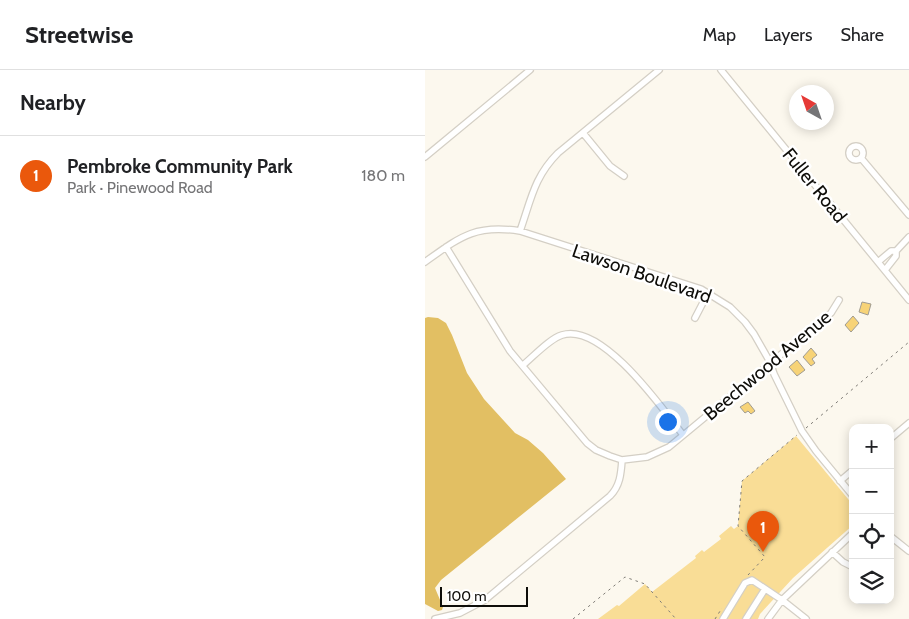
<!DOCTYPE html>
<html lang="en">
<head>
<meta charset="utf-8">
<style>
	:root { --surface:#fff; --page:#f6f6f6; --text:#202124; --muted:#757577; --line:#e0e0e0; --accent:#ea580c }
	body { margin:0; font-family:Cabin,sans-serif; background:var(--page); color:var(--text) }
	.controls { position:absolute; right:15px; bottom:15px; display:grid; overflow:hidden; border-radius:10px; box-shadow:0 2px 12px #0003 }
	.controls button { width:45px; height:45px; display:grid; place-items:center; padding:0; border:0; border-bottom:1px solid var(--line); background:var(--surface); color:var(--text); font:25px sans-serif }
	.compass { position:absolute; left:364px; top:15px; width:45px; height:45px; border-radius:50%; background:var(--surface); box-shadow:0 2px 12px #0003; rotate:320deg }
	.scale { position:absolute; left:15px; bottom:12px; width:88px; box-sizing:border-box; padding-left:5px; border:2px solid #0e0d09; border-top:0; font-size:14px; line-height:18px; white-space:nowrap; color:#0e0d09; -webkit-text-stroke:4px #fff; paint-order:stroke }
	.you { position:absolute; left:242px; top:351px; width:18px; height:18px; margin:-12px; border:4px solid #fff; border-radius:50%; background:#1a73e8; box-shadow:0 0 0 8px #1a73e833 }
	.badge { display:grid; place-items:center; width:32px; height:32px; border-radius:50%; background:var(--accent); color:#fff; font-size:16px; font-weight:700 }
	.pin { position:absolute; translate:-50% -41px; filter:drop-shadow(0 1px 2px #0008) }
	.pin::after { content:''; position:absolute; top:26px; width:18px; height:15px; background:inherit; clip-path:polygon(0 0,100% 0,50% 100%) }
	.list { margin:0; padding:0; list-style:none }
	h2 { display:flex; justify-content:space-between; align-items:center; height:65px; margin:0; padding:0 20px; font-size:21px }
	h2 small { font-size:16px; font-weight:400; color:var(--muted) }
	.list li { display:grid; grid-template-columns:32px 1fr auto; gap:15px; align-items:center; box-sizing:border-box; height:80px; padding:0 20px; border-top:1px solid var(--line) }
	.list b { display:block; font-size:19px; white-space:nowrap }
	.list p { margin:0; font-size:16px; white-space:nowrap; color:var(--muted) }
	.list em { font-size:16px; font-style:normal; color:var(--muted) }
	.icon { flex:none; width:28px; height:28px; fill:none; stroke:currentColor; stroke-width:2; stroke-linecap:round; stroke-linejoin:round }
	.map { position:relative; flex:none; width:484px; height:549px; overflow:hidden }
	header { display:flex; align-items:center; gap:30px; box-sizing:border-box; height:70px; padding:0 25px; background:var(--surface); border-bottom:1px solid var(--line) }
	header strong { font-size:24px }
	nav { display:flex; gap:28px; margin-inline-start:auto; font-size:18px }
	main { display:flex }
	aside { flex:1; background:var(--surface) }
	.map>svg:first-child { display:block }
	.green { fill:#f9dd96 }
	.forest { fill:#e2bf63 }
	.building { fill:#f7d377; stroke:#a09c92 }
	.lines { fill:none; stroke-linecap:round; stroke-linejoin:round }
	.minor-casing { stroke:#d4cfc5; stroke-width:8 }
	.path { stroke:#7f7c76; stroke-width:1; stroke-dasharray:2.5 4; stroke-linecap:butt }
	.minor { stroke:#fff; stroke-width:5.5 }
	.labels { text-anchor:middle; stroke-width:5; stroke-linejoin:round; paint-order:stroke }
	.street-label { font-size:19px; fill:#0e0d09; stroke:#fff }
</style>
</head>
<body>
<header>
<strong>Streetwise</strong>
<nav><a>Map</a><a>Layers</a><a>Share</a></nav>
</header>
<main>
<aside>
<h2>Nearby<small></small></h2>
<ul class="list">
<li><span class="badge">1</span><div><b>Pembroke Community Park</b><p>Park · Pinewood Road</p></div><em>180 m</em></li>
</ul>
</aside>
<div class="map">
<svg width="484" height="549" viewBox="0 0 484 549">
	<rect width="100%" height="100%" fill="#fcf8ee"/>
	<path class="green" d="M371,366L428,435V455L368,508L335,544L333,549H173L192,535L194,536L220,514L227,522L271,488L270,486L277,480L279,482L296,469L294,466L306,456L309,459L313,456L317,411Z"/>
	<path class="forest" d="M3,247L13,248L21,253L27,265L42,303L59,329L90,363L103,370L118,383L141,409L16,510L10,518L18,537L17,540L13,541L0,534V248Z"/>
	<path class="building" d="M437,232L446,234L443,245L434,242Z
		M428,246L434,253L426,262L420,255Z
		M386,278L392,285L387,289L390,293L386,296L378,287Z
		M372,290L380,300L372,306L364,297Z
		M323,332L330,341L326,344L323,341L320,343L315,337Z"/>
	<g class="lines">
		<defs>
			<path id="minor" d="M296,0L484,230
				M158,63L185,96L199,106
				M424 83a7 7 0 1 1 14 0a7 7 0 1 1-14 0Z
				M0,87L105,0
				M436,88L484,145
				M95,161C106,130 109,107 133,83L234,0
				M21,177L85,281L162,373L171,380L185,386L197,390L222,387L244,377L406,243L414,230
				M0,192C35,167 50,154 95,161L276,219L305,237L320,252L329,264L345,292L349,304L377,361L391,381L428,426
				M453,192L466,181H471L484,167
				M460,200L471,186V181
				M270,248L283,223
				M98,295C108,287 124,269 137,265C177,252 237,338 258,365
				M465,369L484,353
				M415,411L428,400
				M465,466L484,481
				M407,482L418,492L428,497
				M10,549L35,543L60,530L185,426C195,416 196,404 197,390
				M298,549L320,513L327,510L357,530L381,549
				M321,549L340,519
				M343,549L357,530L428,463"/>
		</defs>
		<use href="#minor" class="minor-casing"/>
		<path class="path" d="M381,358L484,272
			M323,505L340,487L313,456L317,411L372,365
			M148,549L200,507L220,514L251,549
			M290,549L297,538"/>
		<use href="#minor" class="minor"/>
	</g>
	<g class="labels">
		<g class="street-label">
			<text transform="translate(390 115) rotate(51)" y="7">Fuller Road</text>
			<text transform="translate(217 203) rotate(19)" y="7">Lawson Boulevard</text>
			<text transform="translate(342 295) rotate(-40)" y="7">Beechwood Avenue</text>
		</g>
	</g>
</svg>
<div class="controls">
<button>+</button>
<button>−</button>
<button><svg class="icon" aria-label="locate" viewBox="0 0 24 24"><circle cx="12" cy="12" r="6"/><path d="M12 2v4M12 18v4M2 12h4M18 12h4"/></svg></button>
<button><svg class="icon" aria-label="layers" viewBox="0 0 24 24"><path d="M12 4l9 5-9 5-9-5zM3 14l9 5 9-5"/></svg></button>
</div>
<svg class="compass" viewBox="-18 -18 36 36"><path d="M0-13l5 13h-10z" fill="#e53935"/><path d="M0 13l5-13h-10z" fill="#757577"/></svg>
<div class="scale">100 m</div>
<div class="you"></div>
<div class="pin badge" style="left:338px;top:482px">1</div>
</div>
</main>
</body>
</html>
